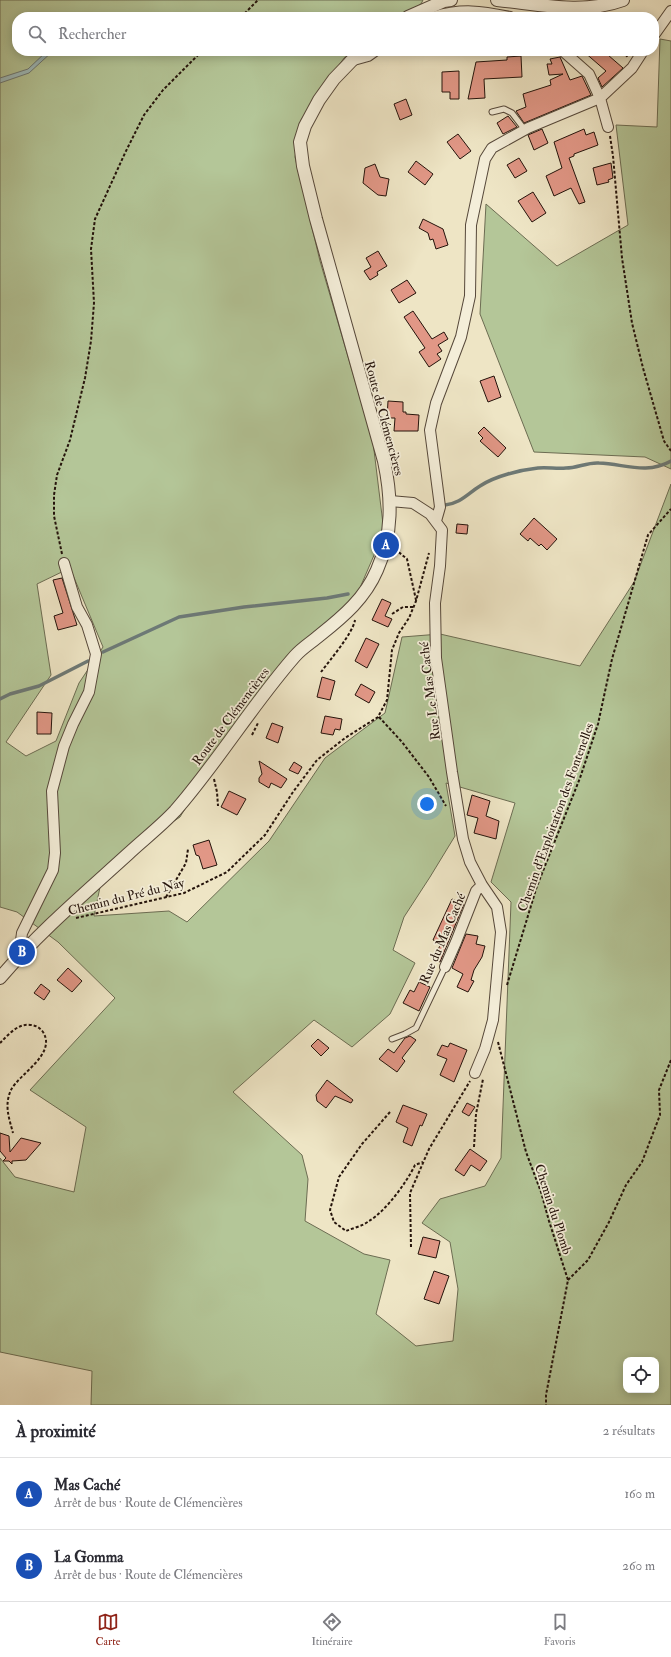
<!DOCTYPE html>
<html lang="fr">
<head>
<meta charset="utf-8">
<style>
	:root { --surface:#fff; --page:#f2f2f3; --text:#2b2b33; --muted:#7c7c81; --line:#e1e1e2; --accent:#8f2418 }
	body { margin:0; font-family:"IM FELL Double Pica",serif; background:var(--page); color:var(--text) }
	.controls { position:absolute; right:12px; bottom:12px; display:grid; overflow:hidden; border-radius:8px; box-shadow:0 2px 10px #0003 }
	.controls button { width:36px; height:36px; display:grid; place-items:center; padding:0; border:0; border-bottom:1px solid var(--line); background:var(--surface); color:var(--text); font:20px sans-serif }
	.you { position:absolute; left:427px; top:804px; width:14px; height:14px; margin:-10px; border:3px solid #fff; border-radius:50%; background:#1a73e8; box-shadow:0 0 0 6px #1a73e833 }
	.badge { display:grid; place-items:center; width:26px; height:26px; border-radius:50%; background:var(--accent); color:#fff; font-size:13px; font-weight:700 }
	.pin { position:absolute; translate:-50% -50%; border:2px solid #fff; box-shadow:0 1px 4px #0006 }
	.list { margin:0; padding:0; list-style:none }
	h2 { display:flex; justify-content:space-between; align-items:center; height:52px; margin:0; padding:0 16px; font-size:17px }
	h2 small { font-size:13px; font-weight:400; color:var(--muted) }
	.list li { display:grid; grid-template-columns:26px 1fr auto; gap:12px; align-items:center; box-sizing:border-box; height:72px; padding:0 16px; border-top:1px solid var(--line) }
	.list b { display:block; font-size:15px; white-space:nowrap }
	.list p { margin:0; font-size:13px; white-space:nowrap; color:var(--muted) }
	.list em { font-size:13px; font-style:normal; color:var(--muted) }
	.icon { flex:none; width:22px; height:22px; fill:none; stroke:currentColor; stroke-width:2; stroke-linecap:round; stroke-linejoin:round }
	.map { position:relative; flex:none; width:671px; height:1405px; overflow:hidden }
	.search { position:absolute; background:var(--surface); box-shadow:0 2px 10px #0003; left:12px; right:12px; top:12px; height:44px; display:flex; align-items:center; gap:10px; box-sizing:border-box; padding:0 14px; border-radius:16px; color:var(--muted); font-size:15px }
	.sheet { height:196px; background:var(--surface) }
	nav { display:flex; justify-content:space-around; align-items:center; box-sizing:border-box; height:56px; border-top:1px solid var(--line); background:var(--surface); font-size:11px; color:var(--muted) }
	nav a { display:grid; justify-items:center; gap:2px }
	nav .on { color:var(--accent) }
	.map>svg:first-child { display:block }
	.green { fill:#b4c698; stroke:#6c6c52; fill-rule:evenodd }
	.water { fill:#9ebdbe; stroke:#6d7976 }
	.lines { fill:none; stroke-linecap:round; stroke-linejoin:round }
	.stream { stroke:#6d7976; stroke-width:3.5 }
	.building { fill:#e19786; stroke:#24130b }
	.service-casing { stroke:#56483a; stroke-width:7 }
	.minor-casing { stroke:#56483a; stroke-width:12 }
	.tertiary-casing { stroke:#56483a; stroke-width:14 }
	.path { stroke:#24130b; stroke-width:2; stroke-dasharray:3 2; stroke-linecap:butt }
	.service { stroke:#f4eed9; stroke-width:5 }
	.minor { stroke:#f4eed9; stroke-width:10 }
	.tertiary { stroke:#f4eed9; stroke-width:12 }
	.labels { text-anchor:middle; stroke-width:3.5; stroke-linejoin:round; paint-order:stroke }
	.street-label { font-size:13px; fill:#24130b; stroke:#f4eed9 }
</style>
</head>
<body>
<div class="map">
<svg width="671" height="1405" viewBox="0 0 671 1405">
	<rect width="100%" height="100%" fill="#eee5c5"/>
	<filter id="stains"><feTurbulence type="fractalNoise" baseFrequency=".005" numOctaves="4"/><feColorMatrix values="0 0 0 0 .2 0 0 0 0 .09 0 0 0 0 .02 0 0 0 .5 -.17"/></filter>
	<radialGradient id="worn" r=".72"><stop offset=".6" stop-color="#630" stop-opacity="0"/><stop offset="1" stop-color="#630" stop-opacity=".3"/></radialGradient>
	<path class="green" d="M0,0H423L421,4L399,17H17V51H353L344,58L301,120L295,157L320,261L373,442L384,532L356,597L244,712L180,817L104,868L94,916L169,911L187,922L269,841L325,758L385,713L402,637L440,634L580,666L634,582L671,484V1405H91L92,1371L0,1352V1158L15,1177L74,1192L86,1127L30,1090L115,998L58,942L17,912L0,907ZM70,568L103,647L79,683L56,741L26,756L6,742L51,675L37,584ZM446,783L515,803L491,882L511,902L501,1158L485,1186L440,1199L422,1223L450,1242L458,1289L453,1341L416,1346L376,1314L390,1260L364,1254L305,1221L308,1179L302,1155L233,1092L314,1020L352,1047L390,1014L415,963L393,950L404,917L430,877L455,836ZM626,1360H656V1390H626Z
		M660,39L671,41V469L645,457L534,452L480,314L486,204L557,266L628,225L616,125L657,127Z"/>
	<path class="water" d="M47,51H53L29,73L0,83V78L28,69Z"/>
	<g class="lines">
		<path class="stream" d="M445,505C461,503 467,494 480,486C495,476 520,470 538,468C547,467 557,469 566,468C577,468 588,462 599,463C625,464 646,475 671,461
			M103,652L179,617L244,607L327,598L348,594
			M0,699L10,694L39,686L88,661"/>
	</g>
	<path class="building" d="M583,51H611L608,55L623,68L602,87L598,78L606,71Z
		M521,56L522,77L484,79L485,98L468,99L476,62L507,60V57Z
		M560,57L570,80L582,76L591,95L524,123L516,111L526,107L523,94L551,85L550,80L563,74L549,75L547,64H552L550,59Z
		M459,71V99H450V92H442V72Z
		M406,99L412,115L400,120L394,104Z
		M508,116L517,127L503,134L497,123Z
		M542,129L548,143L534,150L528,135Z
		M584,129L586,135L594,132L598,145L574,154V156L569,158L585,202L579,204L571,188L554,196L546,176L562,168L554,142Z
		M458,134L471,151L460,159L447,142Z
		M519,158L527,171L515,178L507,165Z
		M416,161L433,174L425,185L408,172Z
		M611,163L613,178L608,180L609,182L597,185L593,168Z
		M375,164L380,177L389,179L386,196L378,195L363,183L365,168Z
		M533,192L546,213L532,222L518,201Z
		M423,219L443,229L448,245L436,249L433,239L430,240L428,233L419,228Z
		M378,251L387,266L377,272L378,275L370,280L364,271L371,267L366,258Z
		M407,280L416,293L399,303L391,290Z
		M413,311L432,339L444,332L448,339L438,345L442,351L437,354L441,359L429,367L419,352L425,348L404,317Z
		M494,376L501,397L488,402L480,381Z
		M388,401L403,402V412H406V414L419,415L418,431H394L395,418H387Z
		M484,427L506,448L498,457L480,441L483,438L478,433Z
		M534,518L557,539L547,550L541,544L539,546L530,538L528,541L520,534Z
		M457,524L468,525L467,534L456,533Z
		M62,578L77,625L58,630L54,616L63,613L53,580Z
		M382,599L391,603L385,616L392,619L388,627L372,620Z
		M366,638L379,644L367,668L355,661Z
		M322,677L335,681L330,700L317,697Z
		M361,684L375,692L369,703L355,695Z
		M37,712L52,713L51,734H37Z
		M325,716L342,719L340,730L335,729L333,735L321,733Z
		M272,723L283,727L278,743L266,738Z
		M259,761L287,779L281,788L271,783L269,788L259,782V778L262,774Z
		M294,762L302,767L298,774L289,770Z
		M229,791L246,799L237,815L221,807Z
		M472,795L490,801L486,816L499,821L496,839L474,833L478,818L467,815Z
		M209,840L217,865L203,869L199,856L196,855L193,845Z
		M452,899L464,904L440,962L434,959L441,943L433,940Z
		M466,934L478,936L476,944L485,946L482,957L474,970L471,980L474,981L468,992L457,987L463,974L452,968Z
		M68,968L82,981L72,992L57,980Z
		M419,982L430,987L419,1011L403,1003L410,990L414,992Z
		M41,984L50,991L44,1000L34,993Z
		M410,1036L416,1040L402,1058L405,1061L397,1072L379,1059L388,1049L394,1053L405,1038Z
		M318,1039L329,1048L321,1056L311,1046Z
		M450,1043L467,1050L454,1082L440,1075L447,1059L437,1055L442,1045L448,1047Z
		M327,1080L353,1100L351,1103L335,1096L326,1108L317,1101L316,1095Z
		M467,1103L475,1107L469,1116L462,1112Z
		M403,1105L427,1114L422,1126L420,1125L412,1146L403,1142L408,1128L396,1122Z
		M0,1133L9,1136L10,1152L21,1138L41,1143L26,1160L12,1161V1164L9,1161H3L6,1158L0,1151Z
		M470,1149L487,1161L480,1171L471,1165L464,1176L455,1170Z
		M423,1237L440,1241L436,1258L418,1254Z
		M434,1271L449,1276L439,1304L424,1299Z"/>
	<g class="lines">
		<defs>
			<path id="service" d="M492,112L504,109L512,113L525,130
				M392,1039L405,1034L416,1028L445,967"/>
			<path id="minor" d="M433,17C462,8 481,11 510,17
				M654,35L671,11
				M563,51L589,74L600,98L608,127
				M350,61L368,56L375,51
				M390,501L413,503L430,514L442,530L440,566L435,603L436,658L452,772L463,839L470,862L482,885L497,907L501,932L493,1020L485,1049L475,1073
				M436,521L440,507L439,499L430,430L436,403L461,337L470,296L471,225L485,159L492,148L528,128L600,98L632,68L643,51
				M22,952L20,948L22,933L53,870L55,853L52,791L64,746L73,724L89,692L96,654L87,625L77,607L64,563
				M445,967L456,942L476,891L482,885"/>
			<path id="tertiary" d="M497,0C538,4 582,15 623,0
				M408,17L444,1L451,0
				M0,978C38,933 84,894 128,854C143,840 161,826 175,811C218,762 252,705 295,656C302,648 312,642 320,635C344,616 365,598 377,570C393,534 392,498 384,461L316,219L303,166L300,142L305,126L319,100L334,79L361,51"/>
		</defs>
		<use href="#service" class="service-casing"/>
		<use href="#minor" class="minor-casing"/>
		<use href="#tertiary" class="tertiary-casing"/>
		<path class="path" d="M241,17L258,0
			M625,51L627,57
			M610,136L613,156L622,258L632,323L643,368L664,441L671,451
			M395,549L407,559L416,600
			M62,554L54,516V495L57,475L70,440L85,378L91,341L94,303L91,249L95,219L125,153L144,115L163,90L202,51
			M392,614L403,607H413
			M321,672C330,660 353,633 355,620
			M379,717L402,742L429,777L446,806
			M252,735L258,723
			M214,779L217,792L218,806
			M166,897L186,863L188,849
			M76,918L184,893L227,872L265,835L293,792L317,760L345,738L378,717L387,700L392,650L399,633L409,618L416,601L429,553
			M507,985L537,886L580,778L598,724L612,659L648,535L671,509
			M498,1042L526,1152L541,1192L549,1221L568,1280L546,1395V1405
			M0,1043C8,1035 18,1023 30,1025C36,1025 40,1028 43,1032C57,1054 19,1074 11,1090C4,1105 9,1118 13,1133
			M390,1112L362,1144L339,1177L330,1210L334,1222L346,1231C353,1228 363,1226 369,1221C385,1212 407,1182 415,1165L423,1162
			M474,1147L476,1114L483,1079
			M411,1247L410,1193L429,1149L470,1081
			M568,1280L588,1260L609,1222L626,1185L642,1162L660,1115L659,1090L671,1060"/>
		<use href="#service" class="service"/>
		<use href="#minor" class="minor"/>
		<use href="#tertiary" class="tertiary"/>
	</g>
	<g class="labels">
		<g class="street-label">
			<text transform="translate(385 418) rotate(75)" y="5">Route de Clémencières</text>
			<text transform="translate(429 691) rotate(-97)" y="5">Rue Le Mas Caché</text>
			<text transform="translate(230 716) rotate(-53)" y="5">Route de Clémencières</text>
			<text transform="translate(555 817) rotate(-70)" y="5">Chemin d'Exploitation des Fontenelles</text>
			<text transform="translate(126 896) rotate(-14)" y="5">Chemin du Pré du Nay</text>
			<text transform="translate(442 938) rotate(-67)" y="5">Rue du Mas Caché</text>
			<text transform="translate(554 1209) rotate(72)" y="5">Chemin du Plomb</text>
		</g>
	</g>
	<rect width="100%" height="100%" filter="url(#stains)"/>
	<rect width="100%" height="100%" fill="url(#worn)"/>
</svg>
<div class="controls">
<button><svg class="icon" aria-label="locate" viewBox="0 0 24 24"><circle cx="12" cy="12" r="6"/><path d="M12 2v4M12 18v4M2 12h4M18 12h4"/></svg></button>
</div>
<div class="you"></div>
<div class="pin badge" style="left:386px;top:545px;background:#1a4fb4">A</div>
<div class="pin badge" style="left:22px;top:952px;background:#1a4fb4">B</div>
<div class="search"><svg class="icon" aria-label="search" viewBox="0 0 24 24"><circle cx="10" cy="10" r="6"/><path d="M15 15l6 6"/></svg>Rechercher</div>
</div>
<section class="sheet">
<h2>À proximité<small>2 résultats</small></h2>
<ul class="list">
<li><span class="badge" style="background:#1a4fb4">A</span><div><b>Mas Caché</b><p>Arrêt de bus · Route de Clémencières</p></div><em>160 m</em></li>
<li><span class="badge" style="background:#1a4fb4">B</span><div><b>La Gomma</b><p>Arrêt de bus · Route de Clémencières</p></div><em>260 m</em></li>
</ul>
</section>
<nav>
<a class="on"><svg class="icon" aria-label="map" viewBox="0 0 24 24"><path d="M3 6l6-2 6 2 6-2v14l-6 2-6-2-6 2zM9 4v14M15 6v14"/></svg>Carte</a>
<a><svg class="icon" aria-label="directions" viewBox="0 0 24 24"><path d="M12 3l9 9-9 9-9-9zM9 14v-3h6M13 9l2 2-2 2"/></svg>Itinéraire</a>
<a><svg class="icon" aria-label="saved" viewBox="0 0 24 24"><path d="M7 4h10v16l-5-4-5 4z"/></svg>Favoris</a>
</nav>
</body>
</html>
